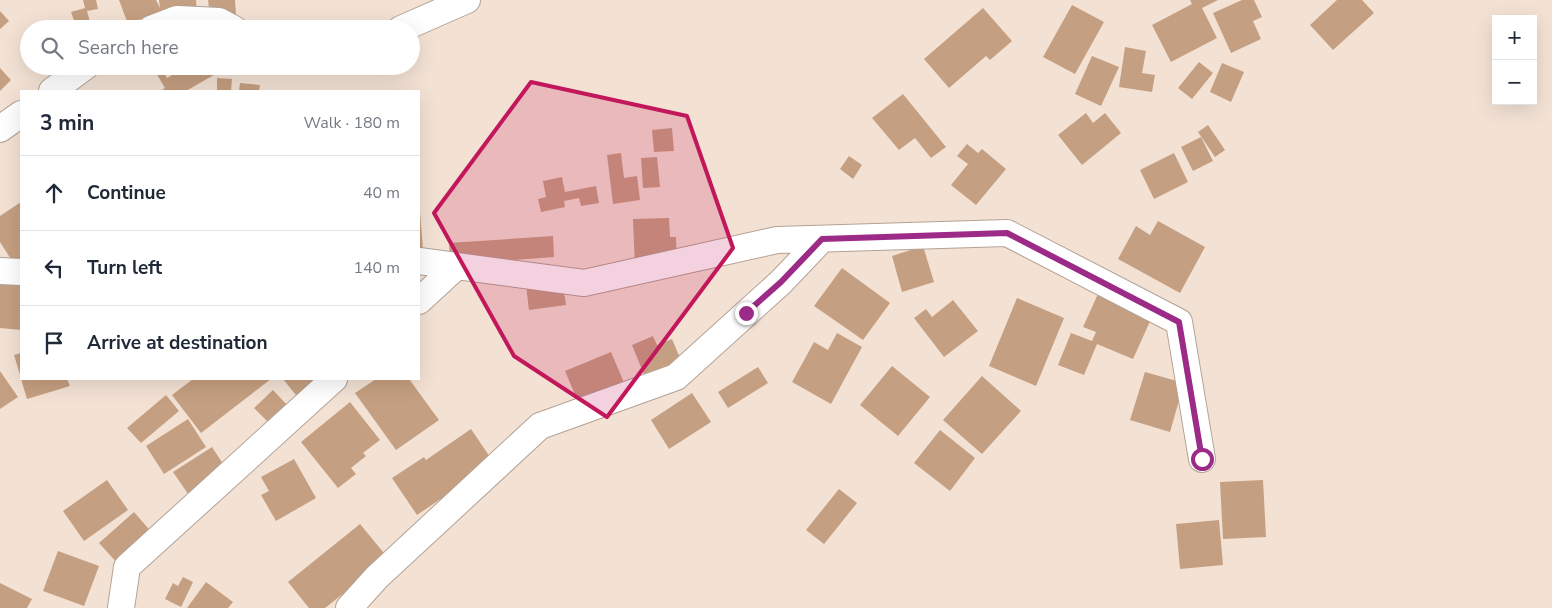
<!DOCTYPE html>
<html lang="en">
<head>
<meta charset="utf-8">
<style>
	:root { --surface:#fff; --page:#f6f6f7; --text:#1f2937; --muted:#747a83; --line:#e0e1e3 }
	body { margin:0; font-family:"Nunito Sans",sans-serif; background:var(--page); color:var(--text) }
	.controls { position:absolute; right:15px; top:15px; display:grid; overflow:hidden; border-radius:0px; box-shadow:0 5px 20px #0002 }
	.controls button { width:45px; height:45px; display:grid; place-items:center; padding:0; border:0; border-bottom:1px solid var(--line); background:var(--surface); color:var(--text); font:25px sans-serif }
	.stop { position:absolute; width:15px; height:15px; margin:-11px; border:4px solid #9c2a87; border-radius:50%; background:#fff }
	.stop.end { background:#9c2a87; border-color:#fff; box-shadow:0 1px 5px #0008 }
	.list { margin:0; padding:0; list-style:none }
	h2 { display:flex; justify-content:space-between; align-items:center; height:65px; margin:0; padding:0 20px; font-size:21px }
	h2 small { font-size:16px; font-weight:400; color:var(--muted) }
	.list li { display:grid; grid-template-columns:32px 1fr auto; gap:15px; align-items:center; box-sizing:border-box; height:75px; padding:0 20px; border-top:1px solid var(--line) }
	.list b { display:block; font-size:19px; white-space:nowrap }
	.list em { font-size:16px; font-style:normal; color:var(--muted) }
	.icon { flex:none; width:28px; height:28px; fill:none; stroke:currentColor; stroke-width:2; stroke-linecap:round; stroke-linejoin:round }
	.map { position:relative; flex:none; width:1552px; height:608px; overflow:hidden }
	.search { position:absolute; background:var(--surface); box-shadow:0 5px 20px #0002; left:20px; top:20px; width:400px; height:55px; display:flex; align-items:center; gap:12px; box-sizing:border-box; padding:0 18px; border-radius:28px; color:var(--muted); font-size:19px }
	.panel { position:absolute; background:var(--surface); box-shadow:0 5px 20px #0002; left:20px; top:90px; width:400px; height:290px; border-radius:0px }
	.map>svg:first-child { display:block }
	.building { fill:#c59f81 }
	.lines { fill:none; stroke-linecap:round; stroke-linejoin:round }
	.minor-casing { stroke:#b3a295; stroke-width:28 }
	.minor { stroke:#fff; stroke-width:26 }
	.route { stroke:#9c2a87; stroke-width:6 }
	.marked { fill:#c2185b; fill-opacity:0.2; stroke:#c2185b; stroke-width:4; stroke-linejoin:round }
</style>
</head>
<body>
<div class="map">
<svg width="1552" height="608" viewBox="0 0 1552 608">
	<rect width="100%" height="100%" fill="#f3e2d4"/>
	<path class="building" d="M83,0H96L98,9L87,11L92,29H77L71,12L85,8Z
		M119,0H156L160,8L159,0H196L198,23L160,12L128,24Z
		M208,0H235L236,15L210,17Z
		M1190,0H1218L1202,8L1217,38L1171,62L1152,25L1192,4Z
		M1242,0H1254L1262,17L1253,21L1261,39L1231,53L1213,13Z
		M1337,0H1362L1374,13L1333,50L1310,25Z
		M1072,5L1104,22L1075,74L1043,57Z
		M983,8L1012,41L990,60L986,56L949,88L924,59Z
		M0,11L9,21L0,29Z
		M1125,47L1146,51L1142,73L1155,75L1152,92L1119,87Z
		M1092,56L1119,67L1101,106L1075,94Z
		M1199,62L1213,73L1192,99L1178,88Z
		M1222,63L1244,72L1231,102L1210,92Z
		M156,66H161L167,78L187,66H216L219,72L186,91H160L165,88L153,68Z
		M0,68L11,80L0,91Z
		M217,78L232,79L231,91H217Z
		M240,83L260,85L259,91H239Z
		M903,94L946,147L931,158L915,138L899,150L872,118Z
		M1086,113L1093,123L1105,113L1121,133L1082,165L1058,135Z
		M1208,125L1225,150L1215,157L1198,132Z
		M672,128L674,151L654,152L652,130Z
		M1201,137L1213,161L1193,171L1181,147Z
		M967,144L978,153L982,149L1006,169L976,205L951,185L968,164L957,156Z
		M621,153L624,178L637,176L640,200L613,204L607,155Z
		M1174,153L1188,182L1154,199L1140,170Z
		M849,156L862,165L853,179L840,169Z
		M657,157L660,187L643,188L641,158Z
		M562,177L565,192L596,186L599,203L581,206L579,198L564,201L565,207L541,212L538,199L546,197L543,181Z
		M21,202V259L14,264L0,242V216Z
		M419,211H420L423,250L419,251Z
		M669,218L670,237H676L677,266L635,268L633,219Z
		M1158,221L1205,247L1180,293L1118,259L1136,226L1150,235Z
		M553,236L554,257L450,265L449,243Z
		M923,246L934,282L902,292L892,256Z
		M842,268L890,303L863,340L814,306Z
		M561,271L566,305L529,310L525,277Z
		M0,278L21,280V330L0,328Z
		M1102,285L1156,308L1133,359L1097,344L1084,375L1058,365L1071,333L1092,341L1096,332L1083,327Z
		M1017,298L1064,318L1036,386L989,366Z
		M953,300L978,331L944,357L914,318L926,309L932,317Z
		M837,333L862,347L831,404L792,382L814,342L828,350Z
		M653,336L657,345L672,339L686,372L649,387L632,345Z
		M611,352L631,399L585,418L565,371Z
		M21,353V378L14,355Z
		M892,366L930,397L898,436L860,405Z
		M758,367L768,383L728,408L718,392Z
		M0,371L18,397L0,409Z
		M1145,372L1184,383L1170,432L1130,420Z
		M982,376L1021,411L982,454L943,420Z
		M21,379H67L70,386L27,399Z
		M193,379H271L201,433L172,395Z
		M283,379H337L304,405Z
		M376,379H409L439,420L396,450L355,393Z
		M273,390L290,408L272,426L254,408Z
		M692,393L711,422L669,449L651,420Z
		M166,395L179,411L141,443L127,428Z
		M350,402L380,440L363,453L366,456L351,468L356,474L338,488L301,442Z
		M188,419L206,447L164,474L146,446Z
		M471,429L494,463L417,515L392,478L424,457L426,460Z
		M940,430L975,458L950,491L914,463Z
		M212,447L233,479L195,504L173,472Z
		M294,459L316,498L276,521L261,495L269,491L261,477Z
		M107,480L128,510L84,541L63,511Z
		M1263,480L1266,537L1223,539L1220,482Z
		M839,489L857,503L824,544L806,530Z
		M134,512L154,535L119,565L99,543Z
		M1219,520L1223,565L1180,569L1176,524Z
		M360,524L388,558L325,608H309L288,582Z
		M58,551L99,566L84,606L43,591Z
		M183,577L193,582L181,607L165,599L173,583L178,586Z
		M206,582L233,602L228,608H187Z
		M0,583L32,599L27,608H0Z"/>
	<g class="lines">
		<defs>
			<path id="minor" d="M151,29L177,19L219,21L234,29
				M401,29L467,0
				M52,91L86,66
				M0,129L21,114
				M419,261L584,283L777,240L1007,233L1179,322L1202,459
				M0,271L21,272
				M419,301L457,266
				M121,608L127,567L334,379
				M349,608L377,577L540,426L676,377L781,282L822,239"/>
		</defs>
		<use href="#minor" class="minor-casing"/>
		<use href="#minor" class="minor"/>
	</g>
	<g class="lines">
		<path class="route" d="M746,313L781,282L822,239L1007,233L1179,322L1202,459"/>
	</g>
	<path class="marked" d="M531,82L687,116L733,248L607,417L514,356L434,213Z"/>
</svg>
<div class="controls">
<button>+</button>
<button>−</button>
</div>
<div class="stop" style="left:1202px;top:459px"></div>
<div class="stop end" style="left:746px;top:313px"></div>
<div class="search"><svg class="icon" aria-label="search" viewBox="0 0 24 24"><circle cx="10" cy="10" r="6"/><path d="M15 15l6 6"/></svg>Search here</div>
<section class="panel">
<h2>3 min<small>Walk · 180 m</small></h2>
<ul class="list">
<li><svg class="icon" aria-label="ahead" viewBox="0 0 24 24"><path d="M12 20V5M6 11l6-6 6 6"/></svg><div><b>Continue</b></div><em>40 m</em></li>
<li><svg class="icon" aria-label="left" viewBox="0 0 24 24"><path d="M17 20v-9H6M10 6l-5 5 5 5"/></svg><div><b>Turn left</b></div><em>140 m</em></li>
<li><svg class="icon" aria-label="arrive" viewBox="0 0 24 24"><path d="M6 21V4h12l-3 4 3 4H6"/></svg><div><b>Arrive at destination</b></div></li>
</ul>
</section>
</div>
</body>
</html>
